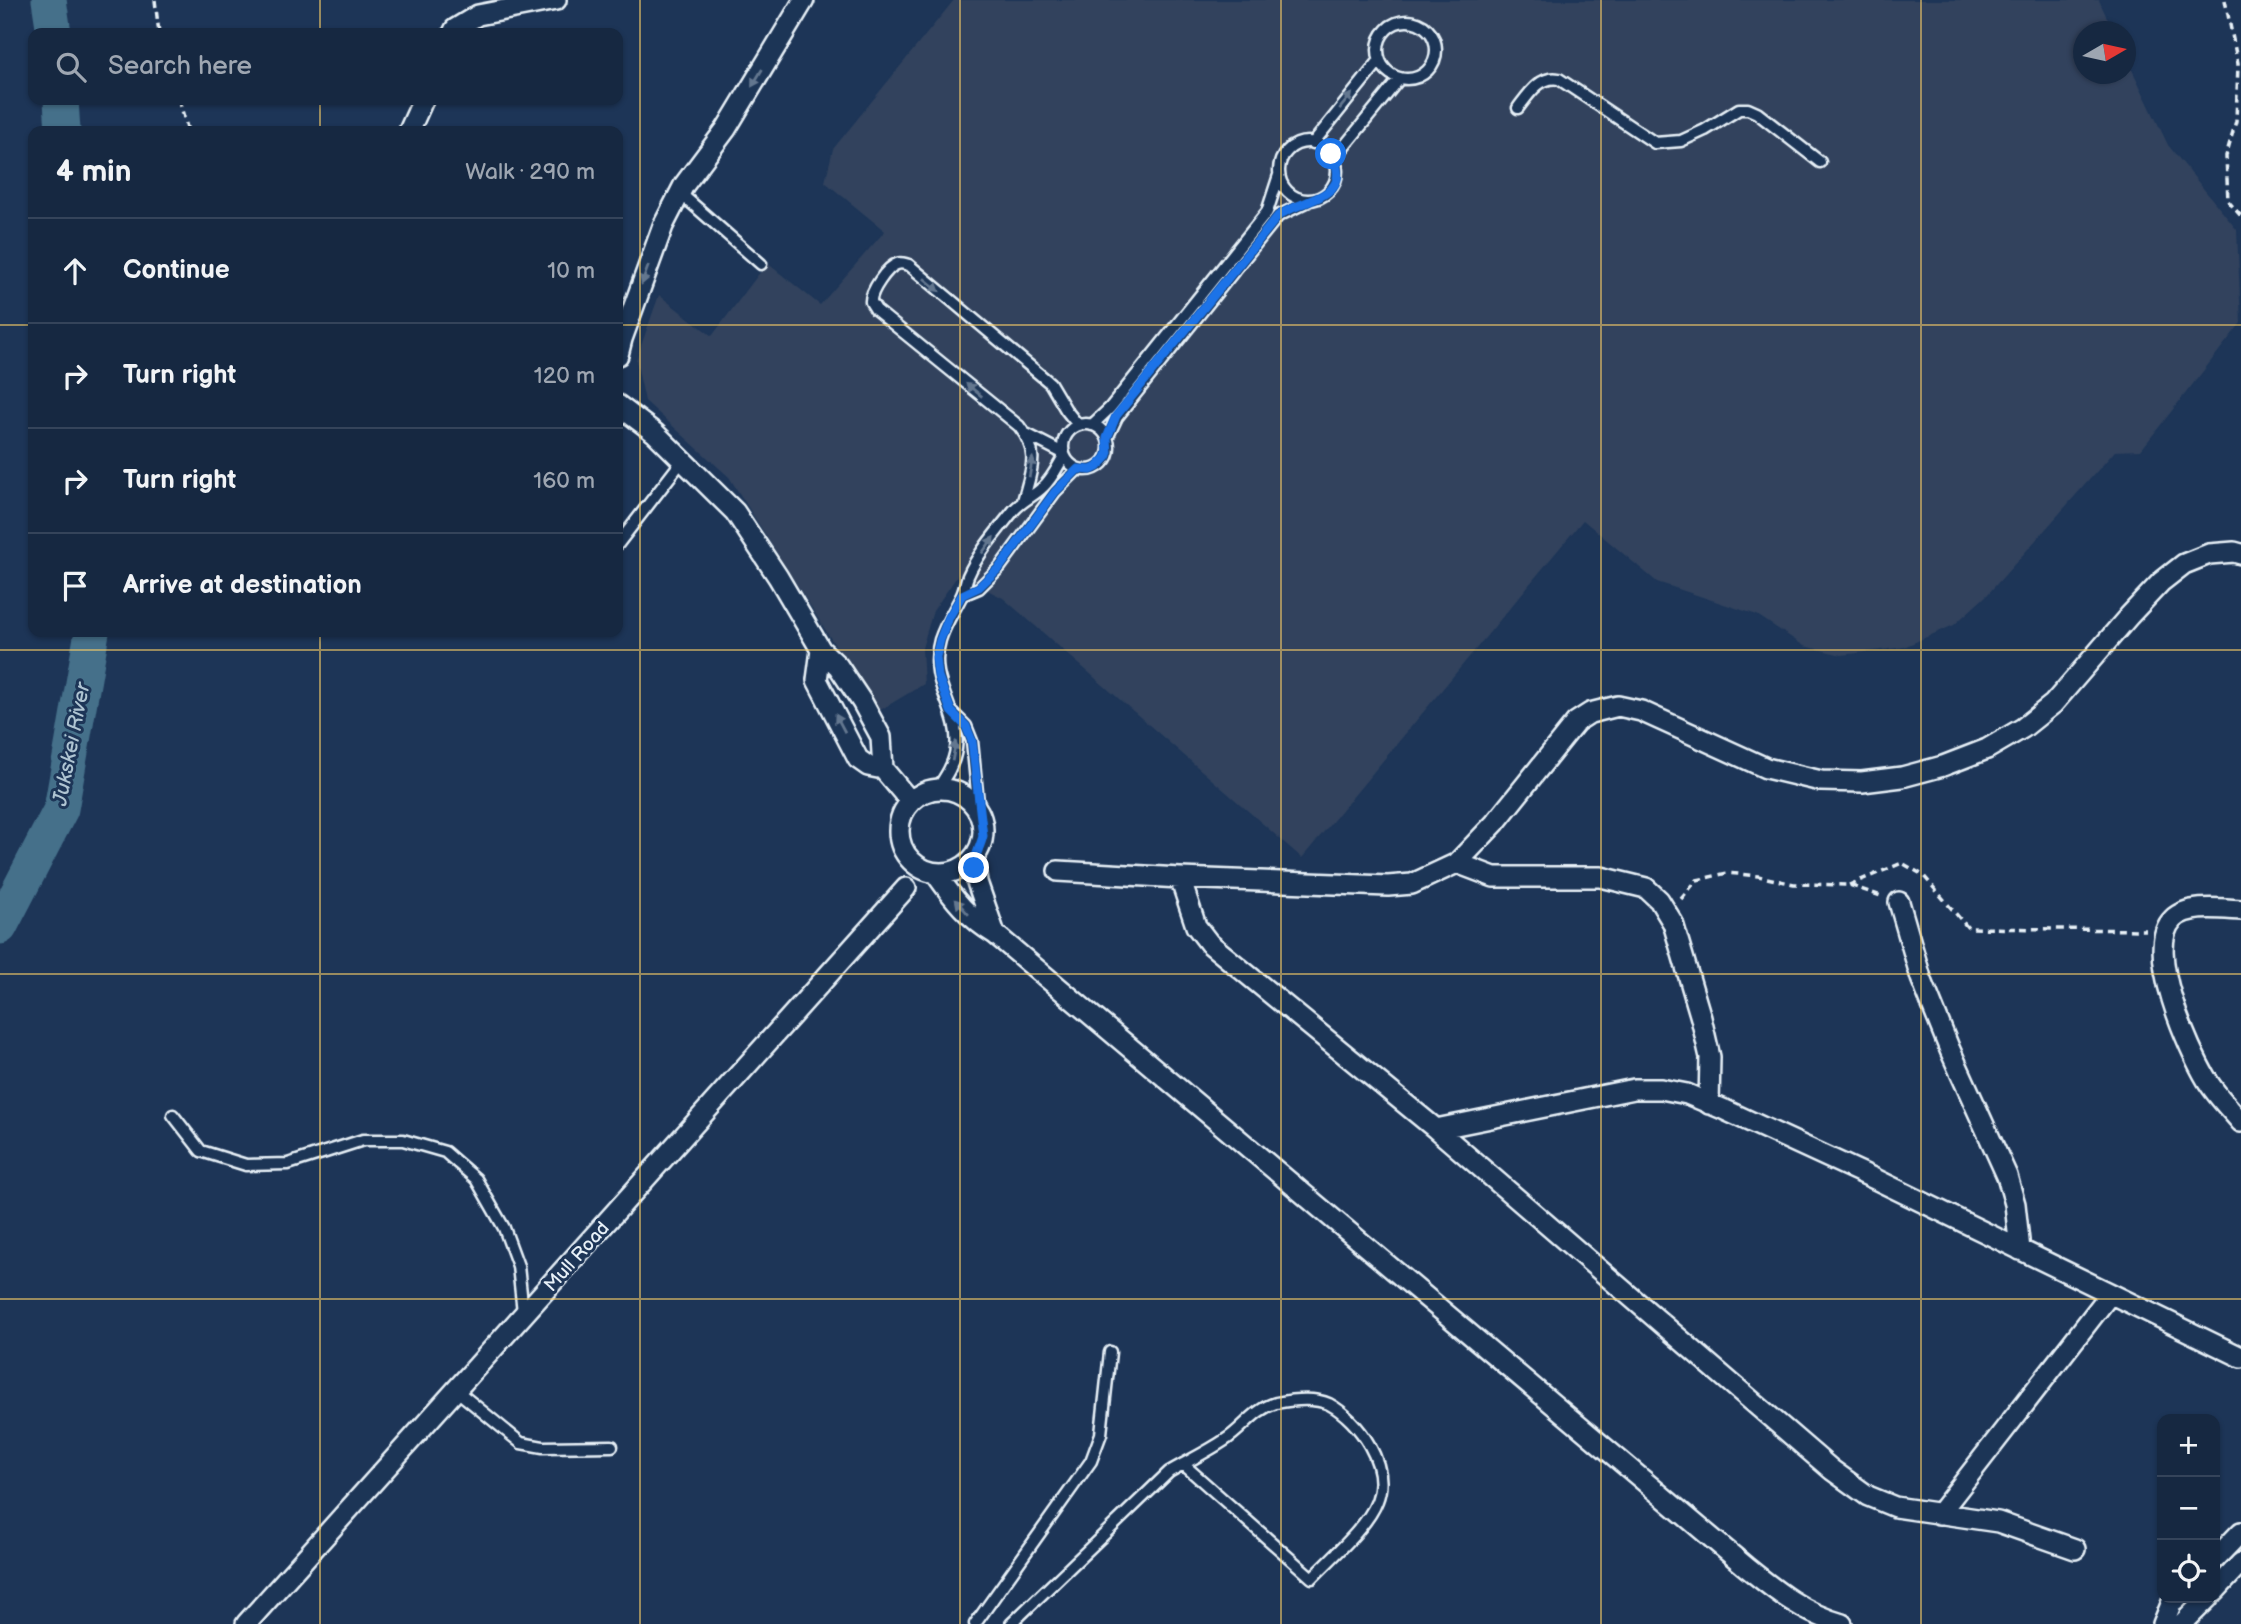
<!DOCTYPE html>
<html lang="en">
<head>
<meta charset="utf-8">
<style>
	:root { --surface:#162841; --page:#23344c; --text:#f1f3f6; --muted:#9ea6b1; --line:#35445a }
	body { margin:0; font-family:"Balsamiq Sans",sans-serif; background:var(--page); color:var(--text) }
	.controls { position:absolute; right:21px; bottom:21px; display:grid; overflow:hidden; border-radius:14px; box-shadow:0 2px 5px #0004 }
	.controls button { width:63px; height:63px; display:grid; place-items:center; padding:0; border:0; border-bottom:2px solid var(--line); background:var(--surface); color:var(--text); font:35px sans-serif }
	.compass { position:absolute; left:2073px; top:21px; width:63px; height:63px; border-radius:50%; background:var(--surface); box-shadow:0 2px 5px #0004; rotate:81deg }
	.stop { position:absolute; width:21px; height:21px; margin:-16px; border:5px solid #1a73e8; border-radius:50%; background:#fff }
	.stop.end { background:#1a73e8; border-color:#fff; box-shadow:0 2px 7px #0008 }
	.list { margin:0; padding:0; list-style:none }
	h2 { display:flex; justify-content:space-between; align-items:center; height:91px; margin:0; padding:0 28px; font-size:30px }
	h2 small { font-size:23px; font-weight:400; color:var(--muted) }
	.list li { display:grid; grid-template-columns:46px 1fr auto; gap:21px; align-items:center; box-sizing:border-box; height:105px; padding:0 28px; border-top:2px solid var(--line) }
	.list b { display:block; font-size:26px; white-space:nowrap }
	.list em { font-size:23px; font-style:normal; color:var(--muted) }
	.icon { flex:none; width:38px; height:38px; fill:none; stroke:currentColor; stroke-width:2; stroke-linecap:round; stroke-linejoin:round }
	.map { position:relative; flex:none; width:2241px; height:1624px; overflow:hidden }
	.search { position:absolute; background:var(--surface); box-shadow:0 2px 5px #0004; left:28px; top:28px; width:595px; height:77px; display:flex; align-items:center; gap:18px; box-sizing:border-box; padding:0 24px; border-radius:14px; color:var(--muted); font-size:26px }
	.panel { position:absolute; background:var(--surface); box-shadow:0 2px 5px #0004; left:28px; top:126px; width:595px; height:511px; border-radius:14px }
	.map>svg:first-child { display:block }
	.built { fill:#31425d }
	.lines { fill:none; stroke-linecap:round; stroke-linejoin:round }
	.river { stroke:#45708a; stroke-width:35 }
	.service-casing { stroke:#e8f1f8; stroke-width:15 }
	.minor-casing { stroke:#e8f1f8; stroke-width:24 }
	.path { stroke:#e8f1f8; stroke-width:3.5; stroke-dasharray:7 5; stroke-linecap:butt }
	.service { stroke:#1d3557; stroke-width:10 }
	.minor { stroke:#1d3557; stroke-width:19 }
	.oneway { fill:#64778f }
	.route { stroke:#1a73e8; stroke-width:9 }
	.grid { fill:none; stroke:#ffd166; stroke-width:2; stroke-opacity:0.55 }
	.labels { text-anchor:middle; stroke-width:6; stroke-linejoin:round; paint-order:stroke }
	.street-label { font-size:19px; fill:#e8f1f8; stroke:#1d3557 }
	.water-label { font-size:21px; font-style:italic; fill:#afc4d2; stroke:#1d3557 }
</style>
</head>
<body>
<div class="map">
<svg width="2241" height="1624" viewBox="0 0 2241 1624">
	<rect width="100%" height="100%" fill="#1d3557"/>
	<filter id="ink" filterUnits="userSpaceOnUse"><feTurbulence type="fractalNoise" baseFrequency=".0143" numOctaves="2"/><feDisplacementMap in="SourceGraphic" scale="14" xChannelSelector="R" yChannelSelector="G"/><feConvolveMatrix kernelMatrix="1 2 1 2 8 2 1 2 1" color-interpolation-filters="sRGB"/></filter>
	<g filter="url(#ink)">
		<path class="built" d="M954,0H2099L2113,31L2084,32V74H2126V57L2168,145L2237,230L2241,323L2141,450L2115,451L1987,595L1954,625L1904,647L1842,655L1804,646L1757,615L1657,582L1583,520L1302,858L1003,598L958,575L933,611L922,648L924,684L877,712L729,477L645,401L636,360L659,295L712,336L767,263L820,305L885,231L825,182L833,149Z"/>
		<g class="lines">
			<path class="river" d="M49,0L54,33
				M61,100L63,131
				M0,927L61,809L92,632"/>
			<defs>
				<path id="service" d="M1378 50a29 29 0 1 1 58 0a29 29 0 1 1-58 0Z
					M1518,108C1528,95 1540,75 1559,79L1655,143L1681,141L1705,130L1739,109H1748L1757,113L1820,162
					M1279 171a29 29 0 1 1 58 0a29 29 0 1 1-58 0Z
					M1313,143L1380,60
					M1334,159L1400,78
					M680,193L761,264
					M1063 447a23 23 0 1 1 46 0a23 23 0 1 1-46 0Z
					M1092,425L1110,408L1267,212L1279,175
					M1026,434L1063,453
					M1107,438L1117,417L1278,216L1311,200
					M1023,501C1031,471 1041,453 1019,426L876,310L871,302C870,292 887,267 897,264C902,262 904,264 909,265L1050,383L1066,410L1078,425
					M618,544L682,461
					M962,595L979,588L1000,567L1055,492L1078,469
					M951,711L966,726L972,741L979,812
					M938,788C946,776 954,764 956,749C961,709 927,684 940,640C945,624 954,611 961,597C965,590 965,583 968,576C978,553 998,530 1014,510C1023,500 1034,496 1043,487C1052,479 1058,466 1064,456
					M173,1115L201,1151L246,1165L288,1164L363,1140H403L445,1152L476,1179L504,1228L518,1266L523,1312
					M456,1390L521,1443L543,1447L612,1446
					M975,1624L1091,1461L1101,1434L1110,1352
					M1011,1624L1169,1472C1188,1461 1207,1452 1225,1440C1243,1429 1254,1409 1276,1403C1291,1400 1314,1397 1329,1404C1359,1420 1391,1466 1377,1501C1368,1526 1331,1558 1312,1578L1183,1464"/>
				<path id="minor" d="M453,33L455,29L478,15L556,0
					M409,131L423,100
					M618,355L622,339L663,226L684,185L726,129L804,0
					M618,405L655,433L735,512L778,577L821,650L838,666L862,702L881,737L883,769
					M821,650L817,680L858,759L868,766L883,769L910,801
					M899 831a42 42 0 1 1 84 0a42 42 0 1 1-84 0Z
					M974,859L977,882L995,934
					M1457,863L1494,877H1601L1646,888L1659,900L1673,923L1701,1018L1710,1057L1709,1104
					M1058,871L1180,878L1388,886L1412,884L1457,863L1495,823L1576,722L1590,713L1618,706L1641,711L1766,768L1821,781L1862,782L1902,777L1943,766L1987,749L2023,728L2053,704L2129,616L2161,582L2184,564L2209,554L2234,552L2241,554
					M936,874C953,898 969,919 995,934L1745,1566C1776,1591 1803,1613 1842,1624
					M1180,878L1196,926L1209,943L1436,1129L1832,1470L1868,1496L1895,1507L1998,1522L2075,1549
					M1899,902L1921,978L1950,1050L2007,1176L2015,1204L2020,1250
					M2241,910C2222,909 2188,904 2173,919C2143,948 2189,1050 2207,1080C2216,1095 2230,1109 2241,1122
					M1436,1129L1634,1089H1661L1687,1094L1725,1110L1875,1179L2241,1357
					M1939,1514L2110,1294
					M2215,1559L2241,1532
					M2215,1591L2241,1563
					M246,1624L906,888
					M2163,1624L2172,1602L2177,1598
					M2182,1624L2208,1598"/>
			</defs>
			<use href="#service" class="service-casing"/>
			<use href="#minor" class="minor-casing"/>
			<path class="path" d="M155,0L159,33
				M2225,0L2238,64L2236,121L2226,156L2228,201L2241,216
				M179,100L188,131
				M1849,885L1902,863L1923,875L1968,928L2146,930
				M1681,899L1697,880L1727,873L1758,876L1794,884L1849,885L1881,896"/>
			<use href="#service" class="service"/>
			<use href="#minor" class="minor"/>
		</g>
		<defs><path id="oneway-solid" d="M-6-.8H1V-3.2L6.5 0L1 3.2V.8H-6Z" transform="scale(1.75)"/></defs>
		<g class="oneway">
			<use href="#oneway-solid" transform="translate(757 78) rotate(121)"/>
			<use href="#oneway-solid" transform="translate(1346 101) rotate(-51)"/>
			<use href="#oneway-solid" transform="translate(645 275) rotate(110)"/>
			<use href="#oneway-solid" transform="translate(932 285) rotate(40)"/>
			<use href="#oneway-solid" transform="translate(974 390) rotate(-141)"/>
			<use href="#oneway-solid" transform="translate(1031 467) rotate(-80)"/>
			<use href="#oneway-solid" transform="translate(988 545) rotate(-54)"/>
			<use href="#oneway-solid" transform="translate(840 723) rotate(-118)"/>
			<use href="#oneway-solid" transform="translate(954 751) rotate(-80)"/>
			<use href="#oneway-solid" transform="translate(962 907) rotate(-131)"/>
		</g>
	</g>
	<g class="lines" filter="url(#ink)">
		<path class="route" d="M974,868C974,856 980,848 983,836L972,741L966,726L951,711L938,676L936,657L940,640L949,617L962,595L979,587L1000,567L1055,492L1078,469L1091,470L1097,467L1106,458L1108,452L1107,438L1116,416L1278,216C1300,199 1357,198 1331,154"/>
	</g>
	<path class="grid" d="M320,0V33M640,0V1624M960,0V1624M1281,0V1624M1601,0V1624M1921,0V1624M320,100V131M0,325H33M618,325H2241M320,632V1624M0,650H2241M0,974H2241M0,1299H2241"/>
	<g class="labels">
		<g class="street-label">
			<text transform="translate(576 1256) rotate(-48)" y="7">Mull Road</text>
		</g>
		<g class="water-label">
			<text transform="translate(71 744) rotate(-79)" y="7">Jukskei River</text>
		</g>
	</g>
</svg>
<div class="controls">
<button>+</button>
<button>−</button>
<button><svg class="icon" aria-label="locate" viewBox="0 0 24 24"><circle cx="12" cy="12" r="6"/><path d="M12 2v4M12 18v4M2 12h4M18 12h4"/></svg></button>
</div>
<svg class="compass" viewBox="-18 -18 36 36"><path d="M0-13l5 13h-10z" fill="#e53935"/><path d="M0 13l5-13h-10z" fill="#9ea6b1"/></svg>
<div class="stop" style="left:1331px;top:154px"></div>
<div class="stop end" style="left:974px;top:868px"></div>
<div class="search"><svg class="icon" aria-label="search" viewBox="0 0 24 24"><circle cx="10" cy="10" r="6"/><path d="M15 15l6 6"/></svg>Search here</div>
<section class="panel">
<h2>4 min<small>Walk · 290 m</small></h2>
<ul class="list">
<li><svg class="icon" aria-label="ahead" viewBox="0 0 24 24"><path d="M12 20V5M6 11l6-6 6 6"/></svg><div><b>Continue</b></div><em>10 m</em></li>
<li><svg class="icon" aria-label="right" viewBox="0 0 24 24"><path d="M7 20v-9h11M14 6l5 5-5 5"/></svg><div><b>Turn right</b></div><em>120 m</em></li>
<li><svg class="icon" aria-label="right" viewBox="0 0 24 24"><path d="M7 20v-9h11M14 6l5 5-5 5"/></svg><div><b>Turn right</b></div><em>160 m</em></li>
<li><svg class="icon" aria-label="arrive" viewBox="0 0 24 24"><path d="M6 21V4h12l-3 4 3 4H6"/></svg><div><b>Arrive at destination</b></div></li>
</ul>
</section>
</div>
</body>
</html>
